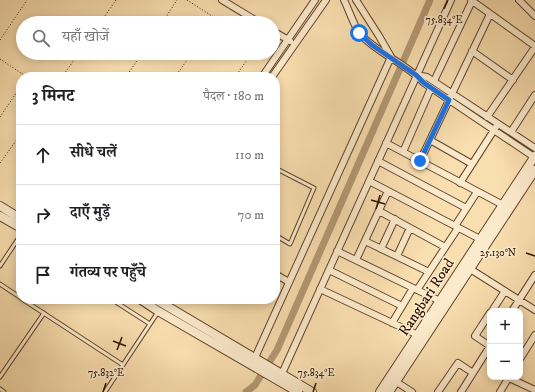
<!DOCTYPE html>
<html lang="hi">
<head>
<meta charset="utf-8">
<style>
	:root { --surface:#fff; --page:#f2f2f2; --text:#202124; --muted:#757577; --line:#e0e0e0 }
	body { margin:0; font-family:"IM FELL DW Pica","Noto Serif Devanagari",serif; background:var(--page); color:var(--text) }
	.controls { position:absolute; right:12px; bottom:12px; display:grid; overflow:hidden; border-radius:8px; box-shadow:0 2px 10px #0003 }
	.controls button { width:36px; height:36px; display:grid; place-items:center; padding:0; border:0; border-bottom:1px solid var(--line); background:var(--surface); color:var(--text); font:20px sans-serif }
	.stop { position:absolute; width:12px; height:12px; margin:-9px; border:3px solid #1a73e8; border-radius:50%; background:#fff }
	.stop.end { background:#1a73e8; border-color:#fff; box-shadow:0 1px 4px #0008 }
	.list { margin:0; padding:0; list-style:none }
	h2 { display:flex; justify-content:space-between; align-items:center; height:52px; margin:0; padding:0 16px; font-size:17px }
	h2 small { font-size:13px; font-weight:400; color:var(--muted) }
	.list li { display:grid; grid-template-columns:26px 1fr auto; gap:12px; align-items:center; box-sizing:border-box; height:60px; padding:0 16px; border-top:1px solid var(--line) }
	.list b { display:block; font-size:15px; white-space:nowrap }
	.list em { font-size:13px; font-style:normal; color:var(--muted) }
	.icon { flex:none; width:22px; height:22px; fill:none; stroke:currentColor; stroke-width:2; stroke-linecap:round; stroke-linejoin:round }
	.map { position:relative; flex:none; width:535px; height:392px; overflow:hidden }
	.search { position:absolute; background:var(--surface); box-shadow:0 2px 10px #0003; left:16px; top:16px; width:264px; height:44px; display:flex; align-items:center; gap:10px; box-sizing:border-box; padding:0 14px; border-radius:22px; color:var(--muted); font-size:15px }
	.panel { position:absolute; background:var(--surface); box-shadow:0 2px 10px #0003; left:16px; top:72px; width:264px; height:232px; border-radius:16px }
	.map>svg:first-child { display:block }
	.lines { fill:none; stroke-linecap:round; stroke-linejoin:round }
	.canal { stroke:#b49874; stroke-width:7 }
	.service-casing { stroke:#62442c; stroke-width:5 }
	.minor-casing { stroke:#62442c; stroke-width:8 }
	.tertiary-casing { stroke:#62442c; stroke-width:10 }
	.path { stroke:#2f1100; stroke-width:1; stroke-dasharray:1 2; stroke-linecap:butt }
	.service { stroke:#fbeacb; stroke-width:3 }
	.minor { stroke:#fbeacb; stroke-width:6 }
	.tertiary { stroke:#fbeacb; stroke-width:8 }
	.route { stroke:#1a73e8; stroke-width:5 }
	.ticks { fill:none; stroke:#2f1100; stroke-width:1.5 }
	.labels { text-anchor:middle; stroke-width:3.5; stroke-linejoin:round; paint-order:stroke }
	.street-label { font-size:15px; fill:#2f1100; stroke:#fbeacb }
	.ticks-label { font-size:10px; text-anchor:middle; fill:#2f1100; stroke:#fbeacb; stroke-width:3.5; stroke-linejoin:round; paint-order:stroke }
</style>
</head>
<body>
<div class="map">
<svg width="535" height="392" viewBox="0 0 535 392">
	<rect width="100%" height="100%" fill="#f9deaf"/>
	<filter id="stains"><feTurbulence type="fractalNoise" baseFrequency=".005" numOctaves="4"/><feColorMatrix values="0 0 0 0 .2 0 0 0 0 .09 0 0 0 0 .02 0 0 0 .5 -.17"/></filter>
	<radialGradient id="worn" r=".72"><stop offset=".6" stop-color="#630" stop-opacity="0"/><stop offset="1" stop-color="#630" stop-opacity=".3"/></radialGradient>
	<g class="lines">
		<path class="canal" d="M246,392L255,385L277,350L430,0"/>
		<defs>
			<path id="service" d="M275,168L314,188L290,244L275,235
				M0,266L18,239L21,242
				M0,284L21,298
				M22,299L123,365
				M111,299L150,324
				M0,377L44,313
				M0,389L4,392
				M105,392L158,312"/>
			<path id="minor" d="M222,0L260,23
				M344,0C348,8 355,28 360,34C378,54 406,63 424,83L534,157
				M356,0L379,36L390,55
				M471,0L535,46
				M519,0L535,16
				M273,31L290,41
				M472,51L513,80
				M416,75L427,77L535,148
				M262,77L315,0
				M272,77L326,0
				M434,81L472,1
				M487,117L535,47
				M511,132L535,95
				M430,140L472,164
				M386,143L503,205
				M403,152L431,88
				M378,161L466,208
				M420,161L490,14
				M369,181L480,239
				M460,183L496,127
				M379,211L445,247
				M455,226L477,192
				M365,241L429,272
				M381,249L395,219
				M337,251L440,301
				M397,256L410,228
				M356,260L388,191
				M467,267L535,310
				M329,270L402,306
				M275,274L289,282
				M320,289L418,335
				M417,290L458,228
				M492,311L505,291
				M512,311L535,275
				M392,323L413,288
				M490,346L475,336L490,313
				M520,359L535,335
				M253,362L391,57
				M280,378L451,0
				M509,378L535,390
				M395,381L412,392
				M438,392L458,363L473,373
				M461,392L490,346
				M500,392L509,377"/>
			<path id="tertiary" d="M0,206L21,219
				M0,216L21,228
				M140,299L158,311L298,392
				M155,299L312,392
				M380,392L535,156
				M389,392L535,170"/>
		</defs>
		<use href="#service" class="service-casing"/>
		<use href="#minor" class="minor-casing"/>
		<use href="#tertiary" class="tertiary-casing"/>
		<path class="path" d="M187,0L223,23
			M100,23L116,0
			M162,23L177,0
			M213,23L216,19
			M0,40L27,0
			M0,59L27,77
			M62,77L79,53
			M126,77L142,53
			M175,77L192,53
			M235,77L252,53
			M0,117L21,86
			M0,163L21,134"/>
		<use href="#service" class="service"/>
		<use href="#minor" class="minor"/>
		<use href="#tertiary" class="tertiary"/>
	</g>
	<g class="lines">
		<path class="route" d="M359,33L372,45L416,75L424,83L449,100L420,161"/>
	</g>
	<path class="ticks" d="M444,9L448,0M371,200L385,204M376,209L380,195M526,253L535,256M113,341L126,346M117,350L122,337M103,392L106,383M313,392L316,383"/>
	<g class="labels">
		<g class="street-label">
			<text transform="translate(426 297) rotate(-57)" y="5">Rangbari Road</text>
		</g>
	</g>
	<g class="ticks-label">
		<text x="444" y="23">75.834°E</text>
		<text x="498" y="256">25.130°N</text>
		<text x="106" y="376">75.832°E</text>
		<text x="316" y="376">75.834°E</text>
	</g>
	<rect width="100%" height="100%" filter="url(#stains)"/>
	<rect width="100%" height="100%" fill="url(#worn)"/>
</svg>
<div class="controls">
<button>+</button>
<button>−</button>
</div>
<div class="stop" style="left:359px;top:33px"></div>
<div class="stop end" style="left:420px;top:161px"></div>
<div class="search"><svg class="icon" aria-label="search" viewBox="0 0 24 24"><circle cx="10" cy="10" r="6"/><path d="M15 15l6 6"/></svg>यहाँ खोजें</div>
<section class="panel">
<h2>3 मिनट<small>पैदल · 180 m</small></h2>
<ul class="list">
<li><svg class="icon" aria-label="ahead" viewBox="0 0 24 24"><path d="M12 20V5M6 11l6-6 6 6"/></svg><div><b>सीधे चलें</b></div><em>110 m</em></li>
<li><svg class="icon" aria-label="right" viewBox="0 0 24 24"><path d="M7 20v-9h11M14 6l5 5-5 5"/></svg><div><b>दाएँ मुड़ें</b></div><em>70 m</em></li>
<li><svg class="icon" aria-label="arrive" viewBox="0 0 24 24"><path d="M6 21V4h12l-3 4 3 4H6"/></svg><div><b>गंतव्य पर पहुँचे</b></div></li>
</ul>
</section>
</div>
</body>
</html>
